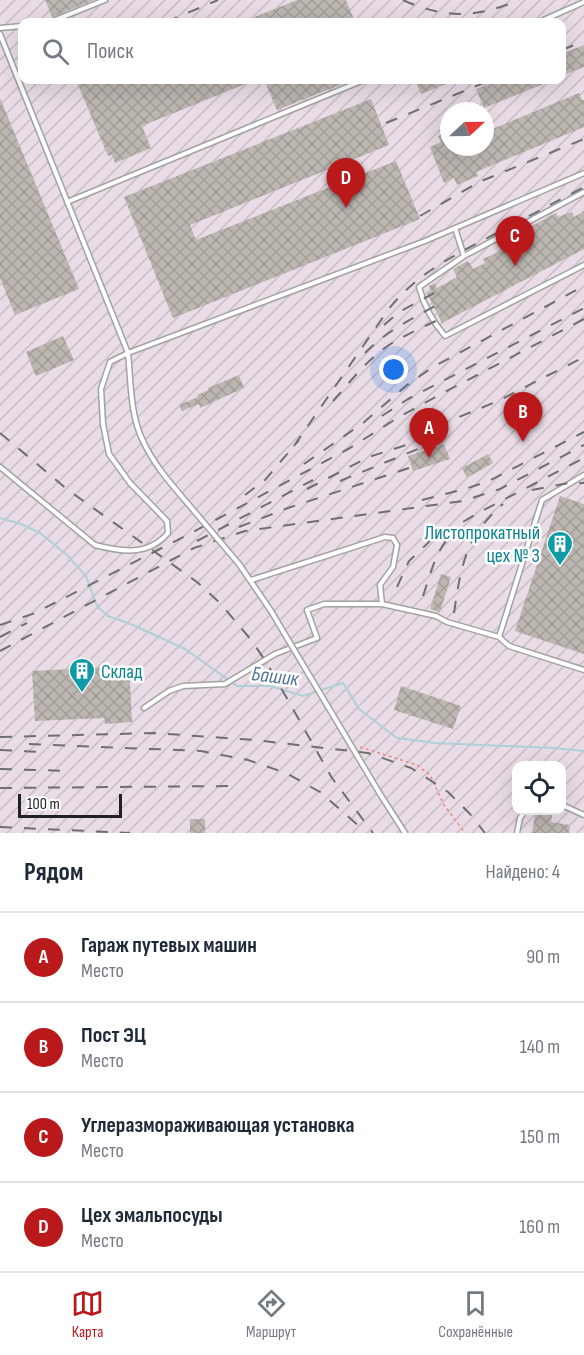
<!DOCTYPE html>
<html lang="ru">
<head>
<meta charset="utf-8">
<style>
	:root { --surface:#fff; --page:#f2f2f3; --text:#1f2937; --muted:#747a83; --line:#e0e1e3; --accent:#ba191c }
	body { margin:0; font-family:"Sofia Sans Condensed",sans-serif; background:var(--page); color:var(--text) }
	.controls { position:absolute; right:18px; bottom:18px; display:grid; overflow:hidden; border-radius:12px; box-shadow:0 6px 24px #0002 }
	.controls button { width:54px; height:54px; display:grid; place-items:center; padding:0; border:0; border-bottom:2px solid var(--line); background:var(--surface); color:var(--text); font:30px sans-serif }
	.compass { position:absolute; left:440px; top:102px; width:54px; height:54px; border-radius:50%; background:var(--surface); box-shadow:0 6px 24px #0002; rotate:68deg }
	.scale { position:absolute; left:18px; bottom:15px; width:104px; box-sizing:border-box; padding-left:6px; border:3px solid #212121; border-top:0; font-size:16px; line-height:21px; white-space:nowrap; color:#212121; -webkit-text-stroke:4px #fff; paint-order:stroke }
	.you { position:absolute; left:394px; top:370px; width:21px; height:21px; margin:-15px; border:4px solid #fff; border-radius:50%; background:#1a73e8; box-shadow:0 0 0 9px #1a73e833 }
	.badge { display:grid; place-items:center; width:39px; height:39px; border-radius:50%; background:var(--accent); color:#fff; font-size:20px; font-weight:700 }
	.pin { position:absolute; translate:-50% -50px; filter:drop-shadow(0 2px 3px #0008) }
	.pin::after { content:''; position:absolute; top:32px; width:21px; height:18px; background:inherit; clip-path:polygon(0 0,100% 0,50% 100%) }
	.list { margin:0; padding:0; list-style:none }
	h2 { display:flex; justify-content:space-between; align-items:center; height:78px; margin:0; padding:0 24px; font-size:26px }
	h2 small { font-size:20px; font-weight:400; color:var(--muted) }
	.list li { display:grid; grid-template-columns:39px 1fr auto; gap:18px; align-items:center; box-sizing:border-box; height:90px; padding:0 24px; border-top:2px solid var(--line) }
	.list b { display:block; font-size:22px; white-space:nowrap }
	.list p { margin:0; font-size:20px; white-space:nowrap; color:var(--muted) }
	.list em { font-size:20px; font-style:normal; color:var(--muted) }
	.icon { flex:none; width:33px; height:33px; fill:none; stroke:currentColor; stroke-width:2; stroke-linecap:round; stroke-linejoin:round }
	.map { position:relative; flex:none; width:584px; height:833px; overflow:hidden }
	.search { position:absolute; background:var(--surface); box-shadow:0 6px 24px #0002; left:18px; right:18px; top:18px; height:66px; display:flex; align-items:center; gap:15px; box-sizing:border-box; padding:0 21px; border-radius:12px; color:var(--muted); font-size:22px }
	.sheet { height:438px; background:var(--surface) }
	nav { display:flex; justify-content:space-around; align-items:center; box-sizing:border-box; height:84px; border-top:2px solid var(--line); background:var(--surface); font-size:16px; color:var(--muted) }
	nav a { display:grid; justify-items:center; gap:3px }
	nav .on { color:var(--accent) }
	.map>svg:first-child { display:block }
	.industrial { fill:url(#industrial-furrows); fill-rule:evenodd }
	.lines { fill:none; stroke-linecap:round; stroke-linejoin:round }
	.stream { stroke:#afd0d8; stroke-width:2 }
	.building { fill:url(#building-cross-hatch) }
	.lane-casing { stroke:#a2a2a2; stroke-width:7 }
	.path { stroke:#ea8a81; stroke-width:1.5; stroke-dasharray:3 3; stroke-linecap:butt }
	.lane { stroke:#fff; stroke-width:4 }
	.rail { stroke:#6f6f6f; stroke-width:2; stroke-dasharray:12 12; stroke-linecap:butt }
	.lane-bridge-casing { stroke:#a2a2a2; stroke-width:7; stroke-linecap:butt }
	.lane-bridge { stroke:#fff; stroke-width:4 }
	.labels { text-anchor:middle; stroke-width:5; stroke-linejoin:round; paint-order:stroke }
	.culture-label { font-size:20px; fill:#0d838f; stroke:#fff; text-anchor:end }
	.water-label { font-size:21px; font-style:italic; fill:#517697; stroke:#fff }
</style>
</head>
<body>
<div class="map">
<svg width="584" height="833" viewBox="0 0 584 833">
	<defs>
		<pattern id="industrial-furrows" width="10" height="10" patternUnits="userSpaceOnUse" patternTransform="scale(1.5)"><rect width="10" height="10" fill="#e9dce6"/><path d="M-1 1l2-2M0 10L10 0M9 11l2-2" fill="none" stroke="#c8bcc5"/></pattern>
		<pattern id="building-cross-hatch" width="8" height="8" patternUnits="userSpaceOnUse" patternTransform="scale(1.5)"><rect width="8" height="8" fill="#bdb7b2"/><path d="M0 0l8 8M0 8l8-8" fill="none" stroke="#a29d99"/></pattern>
	</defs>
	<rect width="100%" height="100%" fill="#f0eee9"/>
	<path class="industrial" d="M0,0H584V833H0ZM22,22H562V80H22ZM449,111H485V147H449ZM516,766H562V810H516Z"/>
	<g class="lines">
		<path class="stream" d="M0,518L21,524L40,533L67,555L86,576L97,606L108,616L133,625L185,649L237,686H270L303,696L343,683L359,709L397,738L435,743L553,748L584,751"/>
	</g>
	<path class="building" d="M45,0H94L52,17Z
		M297,0H346L355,22H242Z
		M584,45V67L561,76V54Z
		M76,80H255L142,126L151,148L115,163L112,155L108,156Z
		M264,80H352L277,110Z
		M415,80H456L421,94Z
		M499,80H553L484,108L476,89Z
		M579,93L582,100H584V127L476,172L478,176L457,185L454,178L444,183L430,147L441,142L438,136L449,131V147H485V132Z
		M0,98L79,289L15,315L0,278Z
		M371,99L389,145L190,225L196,240L396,161L420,219L173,318L124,197Z
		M584,211V249L442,323L427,293L431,291L429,286L435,283L437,288L457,277L453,269L468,261L473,269L485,263L483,259L531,237L526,229L556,213L558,217L572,212L574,217Z
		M63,336L74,360L36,376L26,352Z
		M239,375L244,388L200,408L199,404L182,411L179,405L198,397L197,395L209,390L208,388Z
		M444,444L450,459L413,471L408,456Z
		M488,454L493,463L467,478L462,468Z
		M560,496L584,504V654L515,631Z
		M441,574L451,577L440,612L430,609Z
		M129,666L132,722L105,724L104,718L35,721L32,671Z
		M401,686L461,706L453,729L394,710Z
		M536,810H553L551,822L570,825L569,833H532Z
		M190,819H205V833H190Z"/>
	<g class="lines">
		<defs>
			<path id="lane" d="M50,22L105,0
				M539,22L584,2
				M0,28L22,26
				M0,34L128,353C131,382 130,415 143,441C154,465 172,485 189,505
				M67,202L364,80
				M455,228L464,256L419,287C424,306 432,321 445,336L584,265
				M464,256L584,192
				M0,467L95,545C122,552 148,556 168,533L167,521L130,483L109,454L103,424L101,389L110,362L128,353L425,241L584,173
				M239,564L271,611
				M251,580L385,537L393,538L397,545L393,567L380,585L382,604L436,616L447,622L499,637L509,646L584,670
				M499,637L542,500L584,475
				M144,708L169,691L183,686L225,684L275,654L317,638L307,610L324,604H382
				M380,794L405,833
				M562,805L584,815
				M517,833L520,818L526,810"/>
		</defs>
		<use href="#lane" class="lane-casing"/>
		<path class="path" d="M360,747L417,765L430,775L444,805L465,833"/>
		<use href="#lane" class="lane"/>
		<path class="rail" d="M403,0C444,19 477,18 519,0
			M166,22L218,0
			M562,50L584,41
			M386,123L491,80
			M420,216L479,182L584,139
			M384,325L399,312L434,293
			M365,353C387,330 413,319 440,303
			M333,401C351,381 368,358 392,343C409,333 428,325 446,316
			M382,416L408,399L584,308
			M0,433L68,490L197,582L220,603L252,641L268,665L332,778L373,833
			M415,435L498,401L584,357
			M294,446L388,310C417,273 453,256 495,234C525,218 554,203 584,187
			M304,464L363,423L407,385L433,367L584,286
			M340,481L418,449
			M307,489L369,457L428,438
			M532,490L569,483H584
			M245,495L265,480L299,440
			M422,500L465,489L489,481L584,432
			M239,527L288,508L409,468
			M197,541L313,480
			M397,587L409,561L430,541L480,512L584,458
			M423,596C431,573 436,548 454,532
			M454,613C461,566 465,537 503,504
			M0,625L35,613L193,532L350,448L399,417L443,393L584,319
			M0,637L27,623
			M0,651L194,548L245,531L463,501L500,489L584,445
			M0,737L154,733L254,740L368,753L411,768L433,782L448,792L470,814L485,833
			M29,744L201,751L248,760L286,773L320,792L359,826
			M0,750L39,752
			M0,769L72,771
			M0,788L234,786
			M0,827L130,833"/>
		<defs>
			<path id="lane-bridge" d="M189,505L239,564
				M271,611L380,794"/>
		</defs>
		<use href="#lane-bridge" class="lane-bridge-casing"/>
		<use href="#lane-bridge" class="lane-bridge"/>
	</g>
	<defs>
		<symbol id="building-pin" viewBox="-11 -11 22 30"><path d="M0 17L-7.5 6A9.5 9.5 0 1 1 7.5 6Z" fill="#0f9aa8" stroke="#fff"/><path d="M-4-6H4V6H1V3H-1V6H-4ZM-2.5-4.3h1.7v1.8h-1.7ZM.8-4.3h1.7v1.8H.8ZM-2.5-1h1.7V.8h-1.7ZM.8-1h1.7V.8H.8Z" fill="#fff"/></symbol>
	</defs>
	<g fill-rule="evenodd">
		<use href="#building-pin" x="545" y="529" width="30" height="40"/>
		<use href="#building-pin" x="67" y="656" width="30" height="40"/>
	</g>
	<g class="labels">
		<g class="culture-label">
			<text x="540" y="539">Листопрокатный<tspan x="540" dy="23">цех № 3</tspan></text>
			<text x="101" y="678" text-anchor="start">Склад</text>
		</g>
		<g class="water-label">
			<text transform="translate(275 676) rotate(7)" y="7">Башик</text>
		</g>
	</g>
</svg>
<div class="controls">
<button><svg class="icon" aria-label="locate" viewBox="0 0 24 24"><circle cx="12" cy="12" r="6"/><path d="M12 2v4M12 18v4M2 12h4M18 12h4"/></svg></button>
</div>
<svg class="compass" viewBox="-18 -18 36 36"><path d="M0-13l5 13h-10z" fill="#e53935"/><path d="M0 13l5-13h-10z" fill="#747a83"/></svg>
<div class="scale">100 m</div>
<div class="you"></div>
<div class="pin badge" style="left:429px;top:458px">A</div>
<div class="pin badge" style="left:523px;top:442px">B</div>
<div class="pin badge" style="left:515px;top:266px">C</div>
<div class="pin badge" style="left:346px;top:208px">D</div>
<div class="search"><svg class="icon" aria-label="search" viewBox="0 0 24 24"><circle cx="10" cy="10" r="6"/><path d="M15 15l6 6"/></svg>Поиск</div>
</div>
<section class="sheet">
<h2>Рядом<small>Найдено: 4</small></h2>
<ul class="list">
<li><span class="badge">A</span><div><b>Гараж путевых машин</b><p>Место</p></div><em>90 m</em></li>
<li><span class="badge">B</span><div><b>Поcт ЭЦ</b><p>Место</p></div><em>140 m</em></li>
<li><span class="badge">C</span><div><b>Углеразмораживающая установка</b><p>Место</p></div><em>150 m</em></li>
<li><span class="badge">D</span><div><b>Цех эмальпосуды</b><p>Место</p></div><em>160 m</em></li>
</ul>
</section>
<nav>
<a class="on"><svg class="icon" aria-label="map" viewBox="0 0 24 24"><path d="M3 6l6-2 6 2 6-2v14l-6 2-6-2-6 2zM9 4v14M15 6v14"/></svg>Карта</a>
<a><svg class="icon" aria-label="directions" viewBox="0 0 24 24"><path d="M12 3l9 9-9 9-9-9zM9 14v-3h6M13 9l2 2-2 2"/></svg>Маршрут</a>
<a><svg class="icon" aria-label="saved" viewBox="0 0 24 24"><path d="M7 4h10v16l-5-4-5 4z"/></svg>Сохранённые</a>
</nav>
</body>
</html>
